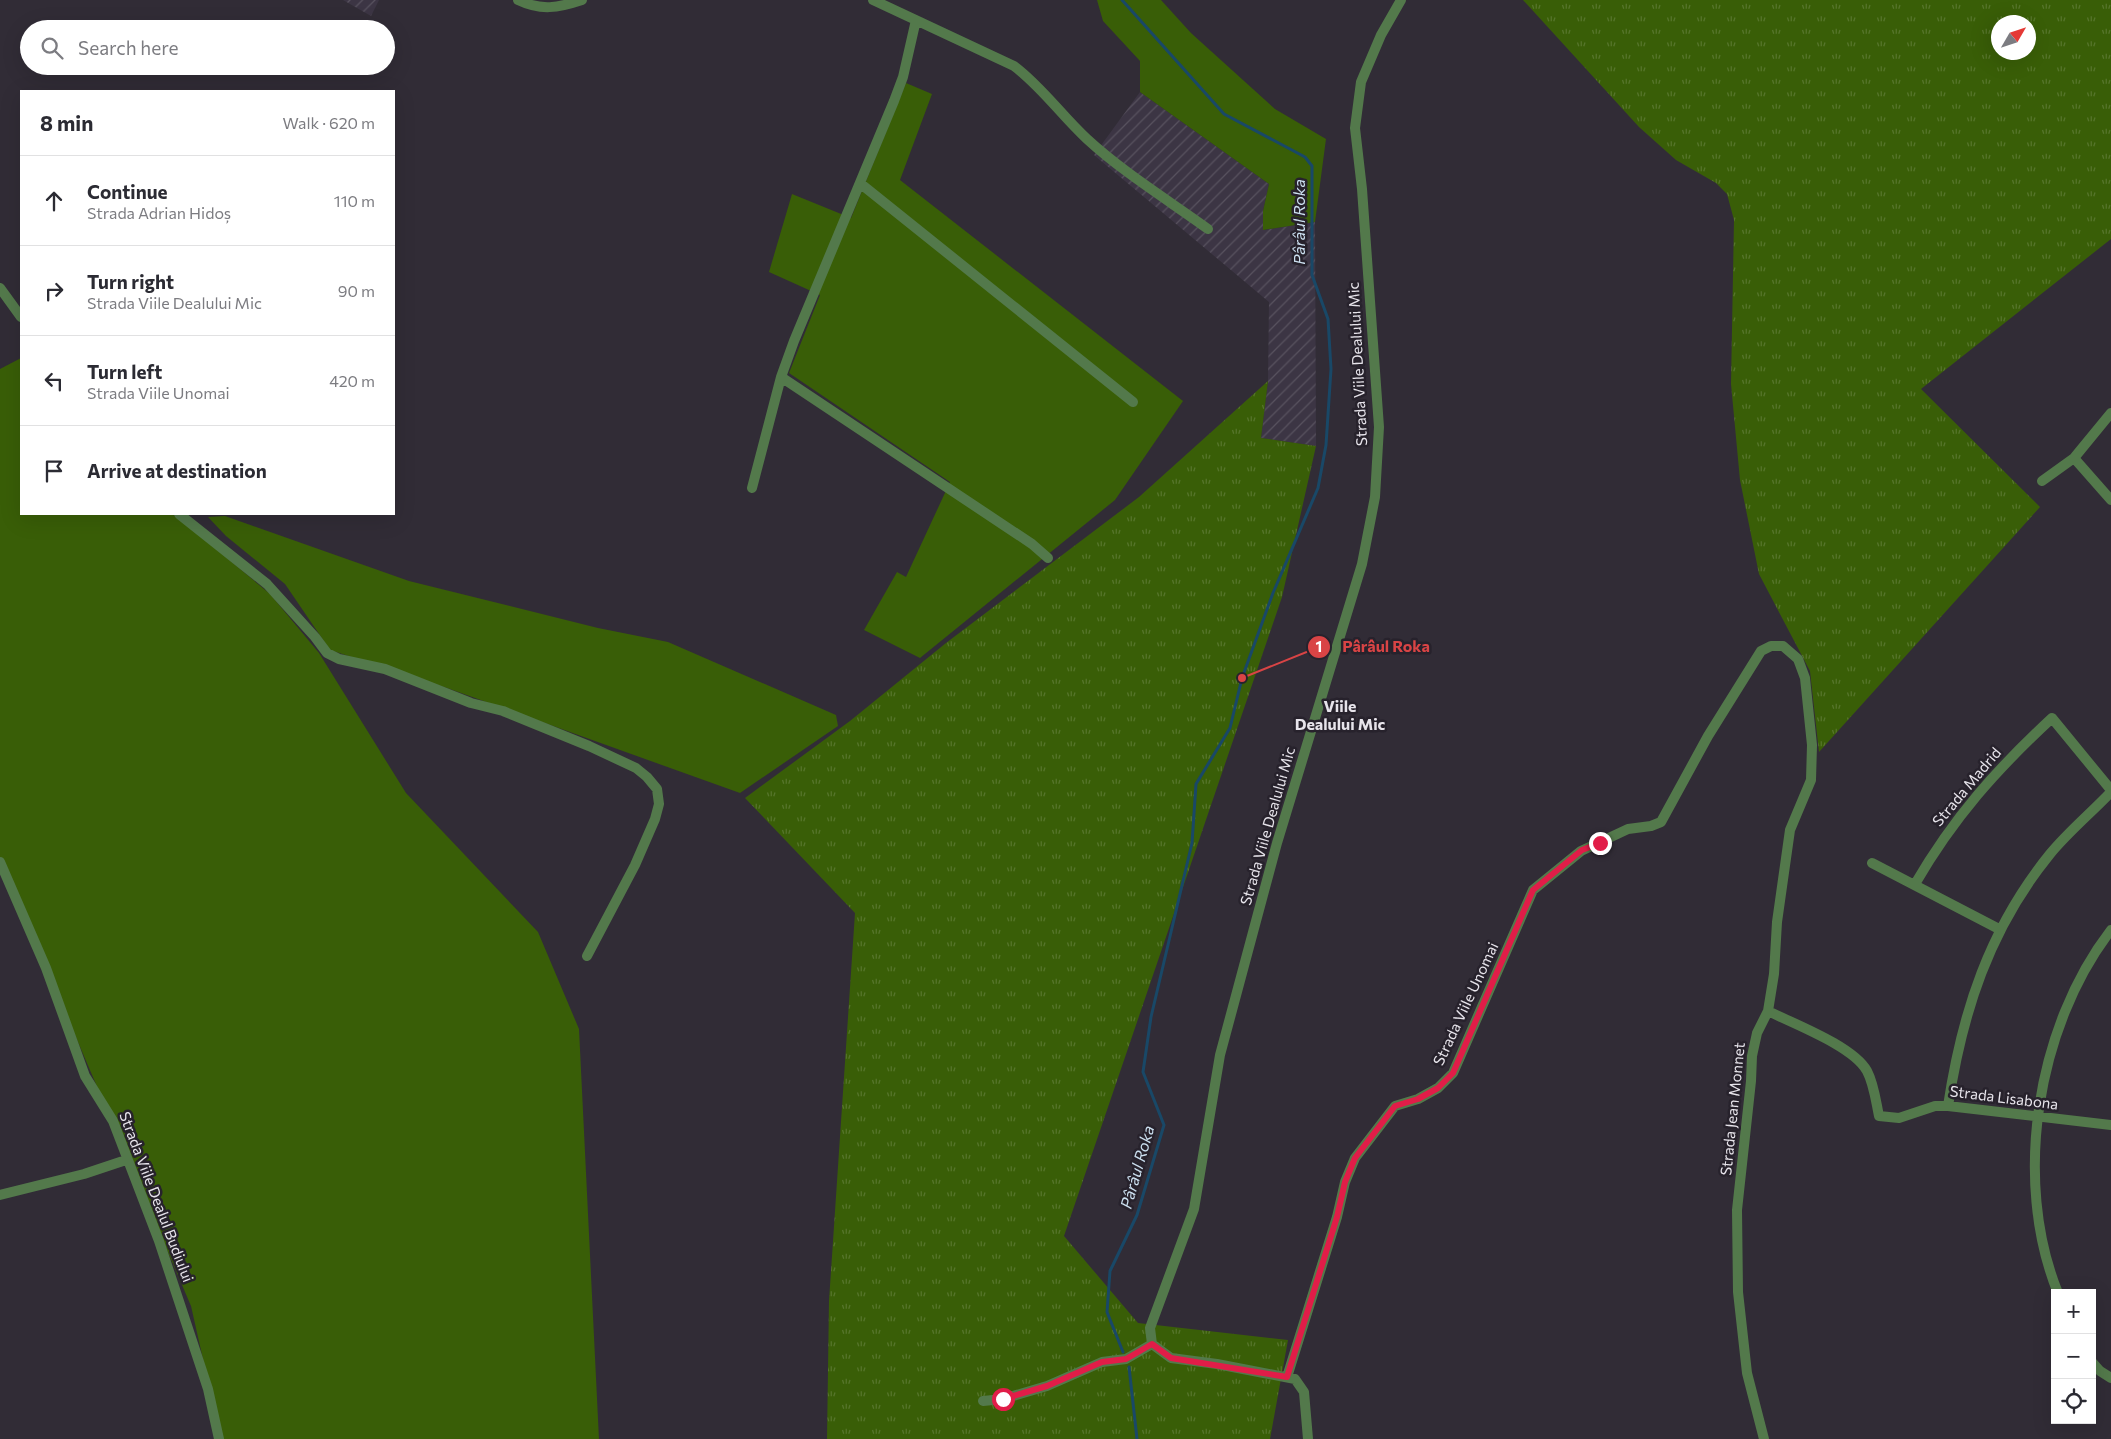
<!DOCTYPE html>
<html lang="en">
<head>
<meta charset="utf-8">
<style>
	:root { --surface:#fff; --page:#f7f7f7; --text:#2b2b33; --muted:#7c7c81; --line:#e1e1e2 }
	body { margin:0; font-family:Commissioner,sans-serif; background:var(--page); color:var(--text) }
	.controls { position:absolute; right:15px; bottom:15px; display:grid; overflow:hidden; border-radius:0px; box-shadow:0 5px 20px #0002 }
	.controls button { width:45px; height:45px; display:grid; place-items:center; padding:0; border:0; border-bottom:1px solid var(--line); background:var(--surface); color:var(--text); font:25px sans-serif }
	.compass { position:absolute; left:1991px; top:15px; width:45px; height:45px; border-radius:50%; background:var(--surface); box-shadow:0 5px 20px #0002; rotate:51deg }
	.stop { position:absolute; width:15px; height:15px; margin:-11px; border:4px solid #e11d48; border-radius:50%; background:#fff }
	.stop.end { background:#e11d48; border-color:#fff; box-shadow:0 1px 5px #0008 }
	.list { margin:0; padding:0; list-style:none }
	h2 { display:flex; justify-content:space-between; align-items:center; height:65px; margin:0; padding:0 20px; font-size:21px }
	h2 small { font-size:16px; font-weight:400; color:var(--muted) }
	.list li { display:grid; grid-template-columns:32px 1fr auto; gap:15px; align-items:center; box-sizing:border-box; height:90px; padding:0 20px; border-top:1px solid var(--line) }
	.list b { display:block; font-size:19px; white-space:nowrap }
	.list p { margin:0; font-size:16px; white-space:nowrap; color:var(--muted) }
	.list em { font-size:16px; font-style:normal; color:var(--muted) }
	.icon { flex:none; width:28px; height:28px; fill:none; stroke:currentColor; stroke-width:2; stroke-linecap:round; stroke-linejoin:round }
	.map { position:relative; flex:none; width:2111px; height:1439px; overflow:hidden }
	.search { position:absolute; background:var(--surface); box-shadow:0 5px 20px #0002; left:20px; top:20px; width:375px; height:55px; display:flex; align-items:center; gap:12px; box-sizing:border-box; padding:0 18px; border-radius:28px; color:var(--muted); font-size:19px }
	.panel { position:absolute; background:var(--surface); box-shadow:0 5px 20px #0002; left:20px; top:90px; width:375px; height:425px; border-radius:0px }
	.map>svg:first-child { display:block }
	.industrial { fill:url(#industrial-furrows) }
	.grass { fill:url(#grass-tufts); fill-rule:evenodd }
	.green { fill:#395e07 }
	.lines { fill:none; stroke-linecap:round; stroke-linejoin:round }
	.stream { stroke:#194867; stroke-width:3 }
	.street { stroke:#53794b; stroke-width:10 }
	.route { stroke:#e11d48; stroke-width:6 }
	.labels { text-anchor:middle; stroke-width:5; stroke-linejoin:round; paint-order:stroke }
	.street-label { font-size:15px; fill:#e7e4eb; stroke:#27222c }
	.water-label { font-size:16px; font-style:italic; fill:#cce0f0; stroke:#27222c }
	.neighbourhood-label { font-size:16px; font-weight:bold; fill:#e7e4eb; stroke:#27222c }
	.leader { fill:none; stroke:#d94445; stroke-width:2 }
	.callout-dot { fill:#d94445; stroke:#27222c; stroke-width:2 }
	.mark-label { font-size:15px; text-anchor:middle; font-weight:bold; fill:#fff }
	.callout-label { font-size:16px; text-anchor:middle; font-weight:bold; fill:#d94445; stroke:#27222c; stroke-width:5; stroke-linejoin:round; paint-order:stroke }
</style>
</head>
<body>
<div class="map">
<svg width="2111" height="1439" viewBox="0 0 2111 1439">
	<defs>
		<pattern id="industrial-furrows" width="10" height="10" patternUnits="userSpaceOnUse" patternTransform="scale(1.25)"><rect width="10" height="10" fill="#3c3544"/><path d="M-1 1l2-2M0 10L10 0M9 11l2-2" fill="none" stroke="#58525f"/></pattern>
		<pattern id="grass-tufts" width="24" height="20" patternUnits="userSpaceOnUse" patternTransform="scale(1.25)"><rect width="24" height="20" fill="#395e07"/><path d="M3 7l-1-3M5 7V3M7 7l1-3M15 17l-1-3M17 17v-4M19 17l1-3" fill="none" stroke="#56752b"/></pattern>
	</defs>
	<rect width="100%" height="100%" fill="#312c36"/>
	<path class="industrial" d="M343,0H379L371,16Z
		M1140,92L1269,184L1263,211L1264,230L1315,222L1316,446L1261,438L1268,381L1269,302L1094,155Z"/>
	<path class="grass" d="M1523,0H2111V239L1921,389L2040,507L1819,752L1810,671L1759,574L1740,480L1731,384L1734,220L1727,194L1716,183L1676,160L1639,127ZM1998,22H2028V52H1998Z
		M1268,381L1261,438L1316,446L1282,597L1064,1236L1138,1323L1288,1340L1270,1439H827L829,1301L855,913L745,798L850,721L946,643L1139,497Z"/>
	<path class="green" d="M1097,0H1161L1191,33L1275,109L1326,139L1315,222L1263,230V211L1269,184L1140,92V61L1103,21Z
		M906,83L932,94L900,180L1183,401L1115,500L920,658L864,630L897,572L906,577L950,482L789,373L820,295L769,272L792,194L851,218Z
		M21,358V514H172L185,523L270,594L319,653L406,793L538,932L579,1029L599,1439H221L191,1306L0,860V369Z
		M225,516L409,581L598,628L668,642L836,715L838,726L740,793L447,688L330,650L285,584L226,536L208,517Z"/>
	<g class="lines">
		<path class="stream" d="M1122,0L1224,114L1305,157L1312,166V275L1328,319L1331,369L1326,445L1318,488L1273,593L1242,678L1230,728L1196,784L1192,843L1151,1017L1143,1072L1164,1125L1137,1215L1110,1271L1107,1312L1123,1352
			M1129,1367L1137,1439"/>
		<path class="street" d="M518,0C541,11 558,8 582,0
			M873,0L1014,66C1042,87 1062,116 1087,139C1124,173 1168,200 1208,229
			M861,184L1133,402
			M0,288L21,317
			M781,377L1032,544L1048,558
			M2074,458L2111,500
			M2042,481L2074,458L2111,413
			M752,488L781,377L794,341L894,101L903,77L916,20
			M179,514L267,584L315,637L327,653L339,659L385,669L471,703L503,711L589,746L636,768L647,777L657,789L659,804L655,819L635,865L587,956
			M0,862L46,968L85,1076L113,1121L159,1241L208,1389L219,1439
			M1872,863L1999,929
			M1915,884C1954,817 1996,770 2052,718L2111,790
			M1768,1011C1794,1024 1853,1046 1867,1071C1874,1084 1876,1102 1879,1116L1899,1118L1935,1106H1948L2111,1125
			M1948,1106C1962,1013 1989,929 2050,854C2068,832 2091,813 2111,792
			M0,1195L84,1174L126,1160
			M2058,1293C2012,1180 2037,1026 2111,930
			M2092,1362L2100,1371L2111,1378
			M1287,1377L1337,1217L1345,1182L1355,1158L1395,1106L1418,1099L1438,1088L1453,1073L1533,890L1581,851L1628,829L1651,826L1661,822L1708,736L1761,651L1771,646H1783L1798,659L1805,678L1812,745L1811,780L1790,830L1777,922L1774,974L1768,1011L1757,1033L1752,1056L1751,1081L1737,1210L1738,1292L1747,1373L1764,1439
			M983,1401L1003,1399L1047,1386L1102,1362L1126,1359L1152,1344
			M1308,1439L1304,1392L1295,1379L1217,1364L1171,1358L1152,1344L1150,1328L1194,1209L1220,1055L1277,843L1362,564L1375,497L1379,427L1362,189L1355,128L1361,82L1381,35L1401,0"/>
	</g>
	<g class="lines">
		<path class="route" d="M1003,1399L1047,1386L1102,1362L1126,1359L1152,1344L1171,1358L1287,1377L1337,1217L1345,1182L1355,1158L1395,1106L1418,1099L1438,1088L1453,1073L1533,890L1582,850L1600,843"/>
	</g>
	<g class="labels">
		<g class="street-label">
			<text transform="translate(1358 364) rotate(-93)" y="5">Strada Viile Dealului Mic</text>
			<text transform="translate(1967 787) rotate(-50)" y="5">Strada Madrid</text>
			<text transform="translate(1268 826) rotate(-74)" y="5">Strada Viile Dealului Mic</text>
			<text transform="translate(1466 1004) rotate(-65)" y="5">Strada Viile Unomai</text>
			<text transform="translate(2004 1098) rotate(7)" y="5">Strada Lisabona</text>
			<text transform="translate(1733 1109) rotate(-84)" y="5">Strada Jean Monnet</text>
			<text transform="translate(156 1197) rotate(69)" y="5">Strada Viile Dealul Budiului</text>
		</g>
		<g class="water-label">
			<text transform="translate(1299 222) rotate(-90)" y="6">Pârâul Roka</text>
			<text transform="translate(1137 1167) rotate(-74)" y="6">Pârâul Roka</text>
		</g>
		<g class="neighbourhood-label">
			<text x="1340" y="712">Viile<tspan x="1340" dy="18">Dealului Mic</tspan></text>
		</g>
	</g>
	<path class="leader" d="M1242 678L1319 647"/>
	<g class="callout-dot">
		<circle cx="1242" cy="678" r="5"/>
		<circle cx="1319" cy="647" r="12"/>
	</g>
	<g class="mark-label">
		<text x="1319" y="652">1</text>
	</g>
	<g class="callout-label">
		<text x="1386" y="652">Pârâul Roka</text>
	</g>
</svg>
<div class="controls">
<button>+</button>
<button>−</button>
<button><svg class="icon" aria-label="locate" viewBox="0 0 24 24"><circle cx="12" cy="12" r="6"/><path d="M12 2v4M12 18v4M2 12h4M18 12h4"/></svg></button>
</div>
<svg class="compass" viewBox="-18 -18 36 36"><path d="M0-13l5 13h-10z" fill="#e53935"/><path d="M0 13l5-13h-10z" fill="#7c7c81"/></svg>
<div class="stop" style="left:1003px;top:1399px"></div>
<div class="stop end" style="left:1600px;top:843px"></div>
<div class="search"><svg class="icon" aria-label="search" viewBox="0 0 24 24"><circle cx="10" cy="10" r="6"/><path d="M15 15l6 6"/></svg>Search here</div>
<section class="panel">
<h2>8 min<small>Walk · 620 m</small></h2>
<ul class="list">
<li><svg class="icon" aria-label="ahead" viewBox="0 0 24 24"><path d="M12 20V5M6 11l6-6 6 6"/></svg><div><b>Continue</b><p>Strada Adrian Hidoș</p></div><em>110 m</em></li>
<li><svg class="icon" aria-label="right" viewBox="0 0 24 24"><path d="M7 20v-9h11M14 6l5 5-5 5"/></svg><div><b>Turn right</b><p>Strada Viile Dealului Mic</p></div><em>90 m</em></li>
<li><svg class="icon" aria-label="left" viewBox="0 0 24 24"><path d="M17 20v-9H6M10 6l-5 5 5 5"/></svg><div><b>Turn left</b><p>Strada Viile Unomai</p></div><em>420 m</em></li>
<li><svg class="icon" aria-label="arrive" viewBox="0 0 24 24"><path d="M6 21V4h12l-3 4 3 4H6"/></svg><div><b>Arrive at destination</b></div></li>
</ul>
</section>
</div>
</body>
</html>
